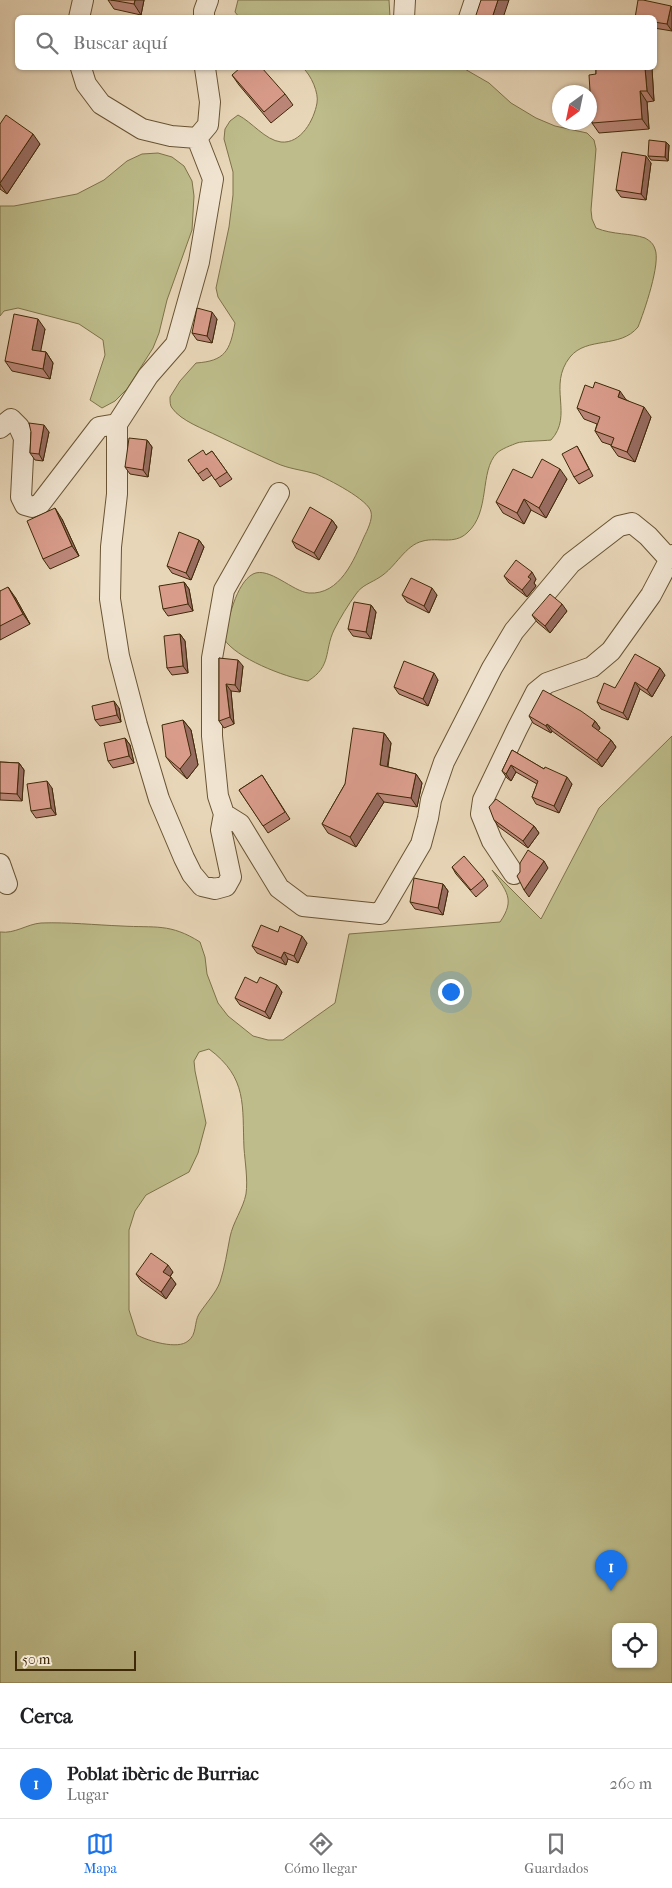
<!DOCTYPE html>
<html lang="es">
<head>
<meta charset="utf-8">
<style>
	:root { --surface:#fff; --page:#f2f2f2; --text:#202124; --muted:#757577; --line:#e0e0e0; --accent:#1a73e8 }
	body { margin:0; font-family:"IM FELL French Canon",serif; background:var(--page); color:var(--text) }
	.controls { position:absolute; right:15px; bottom:15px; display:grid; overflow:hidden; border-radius:8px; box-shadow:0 1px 4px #0004 }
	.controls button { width:45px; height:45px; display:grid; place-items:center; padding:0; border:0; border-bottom:1px solid var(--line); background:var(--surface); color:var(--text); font:25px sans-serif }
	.compass { position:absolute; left:552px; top:85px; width:45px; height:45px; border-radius:50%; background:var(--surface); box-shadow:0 1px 4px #0004; rotate:213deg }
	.scale { position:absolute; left:15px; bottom:12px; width:121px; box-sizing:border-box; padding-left:5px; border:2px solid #3f2908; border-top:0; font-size:14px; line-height:18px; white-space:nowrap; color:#3f2908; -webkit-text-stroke:4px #f0e4d1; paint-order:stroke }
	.you { position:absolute; left:450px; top:991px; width:18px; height:18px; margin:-12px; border:4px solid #fff; border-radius:50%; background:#1a73e8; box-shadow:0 0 0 8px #1a73e833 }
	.badge { display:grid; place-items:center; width:32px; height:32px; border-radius:50%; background:var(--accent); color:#fff; font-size:16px; font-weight:700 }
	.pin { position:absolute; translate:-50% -41px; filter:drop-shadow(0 1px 2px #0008) }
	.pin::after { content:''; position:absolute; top:26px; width:18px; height:15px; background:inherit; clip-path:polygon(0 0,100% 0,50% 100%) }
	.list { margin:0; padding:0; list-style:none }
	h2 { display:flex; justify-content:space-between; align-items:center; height:65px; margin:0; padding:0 20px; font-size:21px }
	h2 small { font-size:16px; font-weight:400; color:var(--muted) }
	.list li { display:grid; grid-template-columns:32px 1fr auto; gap:15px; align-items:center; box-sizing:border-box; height:70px; padding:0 20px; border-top:1px solid var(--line) }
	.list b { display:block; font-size:19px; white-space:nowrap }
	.list p { margin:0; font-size:16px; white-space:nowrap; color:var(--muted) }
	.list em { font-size:16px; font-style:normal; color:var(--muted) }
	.icon { flex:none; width:28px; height:28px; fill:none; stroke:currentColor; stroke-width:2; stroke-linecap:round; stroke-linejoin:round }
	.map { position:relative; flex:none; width:672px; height:1683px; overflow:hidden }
	.search { position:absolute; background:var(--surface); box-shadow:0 1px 4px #0004; left:15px; right:15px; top:15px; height:55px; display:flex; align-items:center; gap:12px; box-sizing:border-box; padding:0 18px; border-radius:8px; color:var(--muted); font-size:19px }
	.sheet { height:135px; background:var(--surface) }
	nav { display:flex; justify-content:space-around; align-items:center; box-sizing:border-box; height:70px; border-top:1px solid var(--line); background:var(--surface); font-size:14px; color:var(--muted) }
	nav a { display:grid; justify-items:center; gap:2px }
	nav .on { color:var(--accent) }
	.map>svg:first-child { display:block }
	.green { fill:#bdbc8a; stroke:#7e7249; fill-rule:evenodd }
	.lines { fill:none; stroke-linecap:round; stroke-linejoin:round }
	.street-casing { stroke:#695434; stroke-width:22 }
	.street { stroke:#f0e4d1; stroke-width:20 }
	.wall { fill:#bb8678; stroke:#3f2908 }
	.shaded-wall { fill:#986d61; stroke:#3f2908 }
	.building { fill:#d99c8b; stroke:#3f2908 }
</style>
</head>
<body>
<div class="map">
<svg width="672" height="1683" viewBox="0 0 672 1683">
	<rect width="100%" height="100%" fill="#e8d6b8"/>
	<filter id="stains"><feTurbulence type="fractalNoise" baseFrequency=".004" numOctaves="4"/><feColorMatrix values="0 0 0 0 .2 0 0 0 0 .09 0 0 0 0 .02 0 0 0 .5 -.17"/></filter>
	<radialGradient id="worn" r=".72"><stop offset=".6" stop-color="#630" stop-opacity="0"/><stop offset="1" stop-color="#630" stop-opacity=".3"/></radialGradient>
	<path class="green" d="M238,0H389L390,17H239L235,12Z
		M303,68H463L489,83L511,103L536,118L555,126L587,133L594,140L596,149L591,210L592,219L596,228C613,235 631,233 645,238C650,241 653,243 655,249C661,263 644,312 638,327C620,349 587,336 570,357C547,386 574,415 551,440C543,441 522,441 517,443C512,445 501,449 497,453C479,471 491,512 467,533C454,545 438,537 423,541C405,545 396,567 380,577C371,583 362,585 356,594C348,605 340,618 334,630C324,651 332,666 308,681C284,677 236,658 224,639C228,621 236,583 253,574C269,566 293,592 309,593C340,595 354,560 364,537C367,531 373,519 371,512C369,500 328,479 316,474C303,470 289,469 276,463C256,454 237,445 218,436C204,429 181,421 172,408C170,406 170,401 170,397L180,381L196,363C225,361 230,351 235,323L218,297L216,288L229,227L233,195V172L224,139L225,129L230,121L238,115C252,122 265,140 281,142C301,144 314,120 317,103C319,93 311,75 303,68Z
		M158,153L172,157L184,166L192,181L194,196L192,230L167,300L159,333L153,348L127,389L115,401L102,408L90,400L105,355L103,340L79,324L18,308L4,311L0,316V206H14L77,194L104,180L127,161L142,154Z
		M672,736V1683H0V932C15,934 27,924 41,923C68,922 95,925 122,926C155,928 170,923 200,942L205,957L207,974L218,1003L228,1016L253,1036L268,1040H283L335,1003L349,934L500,922C516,899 506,891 492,870L541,919L599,808ZM209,1049C248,1078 242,1106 244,1148C245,1162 248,1180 246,1194C243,1209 233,1222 230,1237C227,1252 225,1267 220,1282C216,1293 206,1303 199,1314C194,1322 197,1335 188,1341C178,1350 148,1341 137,1335L129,1310V1230L135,1211L146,1195L189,1172L198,1153L206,1123L195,1071L194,1061L199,1052ZM616,1627H653V1664H616Z"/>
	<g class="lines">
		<defs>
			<path id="street" d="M79,18L83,0
				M204,18V11L208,0
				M404,18L405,0
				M469,18L475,0
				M81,68L86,84L101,104L142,129L171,136L197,138L208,125L210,102L205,68
				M117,424V494L111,547L110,599L119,656L137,725L159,799L184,858L192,874L202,886L215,889L226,886L231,877L221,830L224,814
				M117,424L148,376L176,344L199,262L213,179L197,138
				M0,428L11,419L19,427L24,438L21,497L25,505L32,507L40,504L99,427L117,424
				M224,814L240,824L279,888L303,906L380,914L421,844L428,818L431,800L444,762L492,668L514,631L571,563L619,526L632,523L648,536L669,559
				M224,814L218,796L212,736V658L224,590L279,493
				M0,864L7,884
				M514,874L492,841L481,814L483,800L517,729L536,692L547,683L592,667L611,651L651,595L672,555"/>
		</defs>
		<use href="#street" class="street-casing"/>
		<use href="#street" class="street"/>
	</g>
	<path class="wall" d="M108,0H144L141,15L114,9Z
		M672,7V31L654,28V18Z
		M596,68H651L652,69L654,101L647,102L649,129L599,133L592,123L596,74Z
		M232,75L285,94L293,105L271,123L239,85Z
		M0,124L40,144L7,194L0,189Z
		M666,142L669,145L668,161L651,160L648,156Z
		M651,163L646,200L621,197L616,190Z
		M217,319L212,343L197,340L192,333Z
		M45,329L40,351L46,352L53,363L50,379L12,371L5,361Z
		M627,400L651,417L635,462L618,456L611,446V445L602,442L595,431L597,424L584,419L577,408Z
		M31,432H49L43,461L35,460L30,453Z
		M147,440L152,447L148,477L130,474L125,467Z
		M577,446L581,453L593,476L579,484L574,477Z
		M212,451L232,479L220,487L212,475L203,481L188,460L206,455Z
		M532,478L567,479L546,518L531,510L524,524L503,513L496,502Z
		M62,519L79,556L50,569L43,559Z
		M332,520L337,527L319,560L296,548L292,541Z
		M199,540L204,547L191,580L172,573L167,566Z
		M504,576L536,579L534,583L536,586L527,597L509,583Z
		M184,582L189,589L193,611L168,616L163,609Z
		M0,591L15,597L30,624L0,640Z
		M402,595H437L429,613L407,602Z
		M371,605L376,612L371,639L353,636L348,629Z
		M567,611L550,633L537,622L532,615Z
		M180,634L185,641L188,673L172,675L167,668Z
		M219,658L243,666L240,692L231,691L234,724L224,728L219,721Z
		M665,675L652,697L640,689L628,720L601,709L597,702L615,688Z
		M438,680L428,706L399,694L394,687Z
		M119,708L121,722L100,726L95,720Z
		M529,716L595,721L600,728L598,731L611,740L616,747L602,767L552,731L551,733L533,723Z
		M183,720L191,730L198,765L187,779L174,767L166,757Z
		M384,733L391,743L388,767L416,774L422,783L417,807L384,802L356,847L328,833L322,824L345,784Z
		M125,738L130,745L134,763L113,768L108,761Z
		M512,750L544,769L572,784L559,813L536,804L532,797L537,784L516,772L511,781L507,778L502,771Z
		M0,762L19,763L24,770L22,801L0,800Z
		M262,775L290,819L268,833L239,790Z
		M52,788L56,815L36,818L31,811Z
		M494,820L534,826L539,833L528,848L499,827Z
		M452,867L484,879L488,886L476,897L456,874Z
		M443,884L448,891L443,915L415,909L410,902Z
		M278,932L307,943L298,963L288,959L286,965L257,953L252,946Z
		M257,983L282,992L270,1019L240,1005L235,998Z
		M173,1272L170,1277L176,1284L166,1299L141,1281L136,1274Z"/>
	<path class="shaded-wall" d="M135,0H144L141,15L134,4Z
		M498,0H509L503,18H492Z
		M671,6L672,7V31L667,24Z
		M645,68H651L652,69L654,101L647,91Z
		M640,91L647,102L649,129L642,119Z
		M33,134L40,144L7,194L0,184V183Z
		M666,142L669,145L668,161L665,157Z
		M646,156L651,163L646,200L641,194Z
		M212,312L217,319L212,343L207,336Z
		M38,319L45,329L39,360L32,350Z
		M46,352L53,363L50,379L43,369Z
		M620,391L627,401L618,397Z
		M644,407L651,417L635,462L627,452Z
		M44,425L49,432L43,461L39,454Z
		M147,440L152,447L148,477L143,470Z
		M560,469L567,479L546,518L539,508Z
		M524,499L531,510L524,524L517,513Z
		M55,508L62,519L79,556L72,546Z
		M332,520L337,527L319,560L314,553Z
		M199,540L204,547L191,580L186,573Z
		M532,572L536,579L534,583L536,586L527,597L522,590L528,577Z
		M184,582L189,589L193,611L188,604Z
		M8,587L15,597L30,624L23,614Z
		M432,588L437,595L429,613L424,606Z
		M562,604L567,611L550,633L545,626Z
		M371,605L376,612L371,639L366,632Z
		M180,634L185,641L188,673L183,666Z
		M238,660L243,666L240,692L235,685Z
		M660,668L665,675L652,697L647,690Z
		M434,673L438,680L428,706L423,699Z
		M635,682L640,689L628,720L623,713Z
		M226,684L231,691L234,724L230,717Z
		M114,701L119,708L121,722L117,715Z
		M183,720L191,730L198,765L187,779L180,769Z
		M595,721L600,728L597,733L592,726Z
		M547,724L552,731L551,733L546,726Z
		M384,733L391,743L386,774L380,765Z
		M125,738L130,745L134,763L129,756Z
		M611,740L616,747L602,767L597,760Z
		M19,763L24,770L22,801L17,794Z
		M511,765L516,772L511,781L506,774Z
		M416,774L422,783L417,807L411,798Z
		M567,777L572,784L559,813L554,806Z
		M47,781L52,788L56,815L51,808Z
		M377,793L384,802L356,847L350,837Z
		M534,826L539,833L528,848L523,841Z
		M544,861L548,868L529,897L524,890Z
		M443,884L448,891L443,915L438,908Z
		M302,936L307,943L298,963L294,956Z
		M284,952L288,959L286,965L281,958Z
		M277,985L282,992L270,1019L265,1012Z
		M168,1265L173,1272L168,1279L163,1272Z
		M171,1277L176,1284L166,1299L161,1292Z"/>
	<path class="building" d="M111,0H135L134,4Z
		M481,0H498L492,18H475Z
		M638,0H643L671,6L667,24L654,22V18H635Z
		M240,68H262L285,94L264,112L232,75Z
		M596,68H645L647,91H640L642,119L592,123L589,75L596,74Z
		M6,115L33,134L0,183V124Z
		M649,140L666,142L665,157L648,156Z
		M622,152L646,156L641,194L616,190Z
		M197,308L212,312L207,336L192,333Z
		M14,314L38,319L32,350L46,352L43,369L5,361Z
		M595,382L620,391L618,397L644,407L627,452L611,446L614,438L595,431L600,417L577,408L585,385L593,388Z
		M29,423L44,425L39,454L30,453L31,432Z
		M129,438L147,440L143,470L125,467Z
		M577,446L589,469L574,477L562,454Z
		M203,450L206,455L212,451L227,472L215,480L207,468L198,474L188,460Z
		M542,459L560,469L539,508L524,499L517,513L496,502L513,469L532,478Z
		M310,507L332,520L314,553L292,541Z
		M55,508L72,546L43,559L27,521Z
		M179,532L199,540L186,573L167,566Z
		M516,560L532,572L528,577L531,579L522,590L504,576Z
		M411,578L432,588L424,606L402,595Z
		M184,582L188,604L163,609L159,586Z
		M8,587L23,614L0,626V591Z
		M550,594L562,604L545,626L532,615Z
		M354,602L371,605L366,632L348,629Z
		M180,634L183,666L167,668L164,636Z
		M635,654L660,668L647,690L635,682L623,713L597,702L604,683L615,688Z
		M219,658L238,660L235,685L226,684L230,717L219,721Z
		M404,661L434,673L423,699L394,687Z
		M543,690L581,711L595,721L592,726L611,740L597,760L547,724L546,726L529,716Z
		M114,701L117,715L95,720L92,706Z
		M183,720L191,755L180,769L166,757L162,725Z
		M353,728L384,733L380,765L416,774L411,798L377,793L350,837L322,824L345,784Z
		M125,738L129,756L108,761L104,743Z
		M512,750L544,769L545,767L567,777L554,806L532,797L538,781L511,765L506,774L502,771Z
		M0,762L19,763L17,794L0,793Z
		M262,775L285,812L263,826L239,790Z
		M47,781L51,808L31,811L27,784Z
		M496,799L534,826L523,841L494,820L489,807Z
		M528,850L544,861L524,890L517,876L520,872V863Z
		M464,856L484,879L471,890L452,867Z
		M414,878L443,884L438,908L410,902Z
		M261,925L278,932L280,926L302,936L294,956L284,952L281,958L252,946Z
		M245,977L257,983L260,977L277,985L265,1012L235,998Z
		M151,1253L168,1265L163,1272L171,1277L161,1292L136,1274Z"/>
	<rect width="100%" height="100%" filter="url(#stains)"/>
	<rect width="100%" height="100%" fill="url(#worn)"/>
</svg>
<div class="controls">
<button><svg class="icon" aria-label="locate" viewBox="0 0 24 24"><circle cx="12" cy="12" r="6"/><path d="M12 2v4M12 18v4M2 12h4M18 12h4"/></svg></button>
</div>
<svg class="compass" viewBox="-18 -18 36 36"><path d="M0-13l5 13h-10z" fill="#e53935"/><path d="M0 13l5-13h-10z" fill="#757577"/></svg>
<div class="scale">50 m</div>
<div class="you"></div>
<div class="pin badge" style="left:611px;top:1591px">1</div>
<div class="search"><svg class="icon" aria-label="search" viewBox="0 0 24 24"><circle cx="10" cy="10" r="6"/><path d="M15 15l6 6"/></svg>Buscar aquí</div>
</div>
<section class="sheet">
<h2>Cerca<small></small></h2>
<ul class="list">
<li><span class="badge">1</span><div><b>Poblat ibèric de Burriac</b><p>Lugar</p></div><em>260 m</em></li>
</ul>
</section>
<nav>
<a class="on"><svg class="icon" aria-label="map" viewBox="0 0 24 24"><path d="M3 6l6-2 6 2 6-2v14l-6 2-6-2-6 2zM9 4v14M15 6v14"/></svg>Mapa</a>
<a><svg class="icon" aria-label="directions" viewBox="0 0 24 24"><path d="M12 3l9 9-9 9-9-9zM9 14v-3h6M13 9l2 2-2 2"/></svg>Cómo llegar</a>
<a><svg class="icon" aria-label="saved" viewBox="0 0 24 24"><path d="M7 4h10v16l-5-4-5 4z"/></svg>Guardados</a>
</nav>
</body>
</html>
